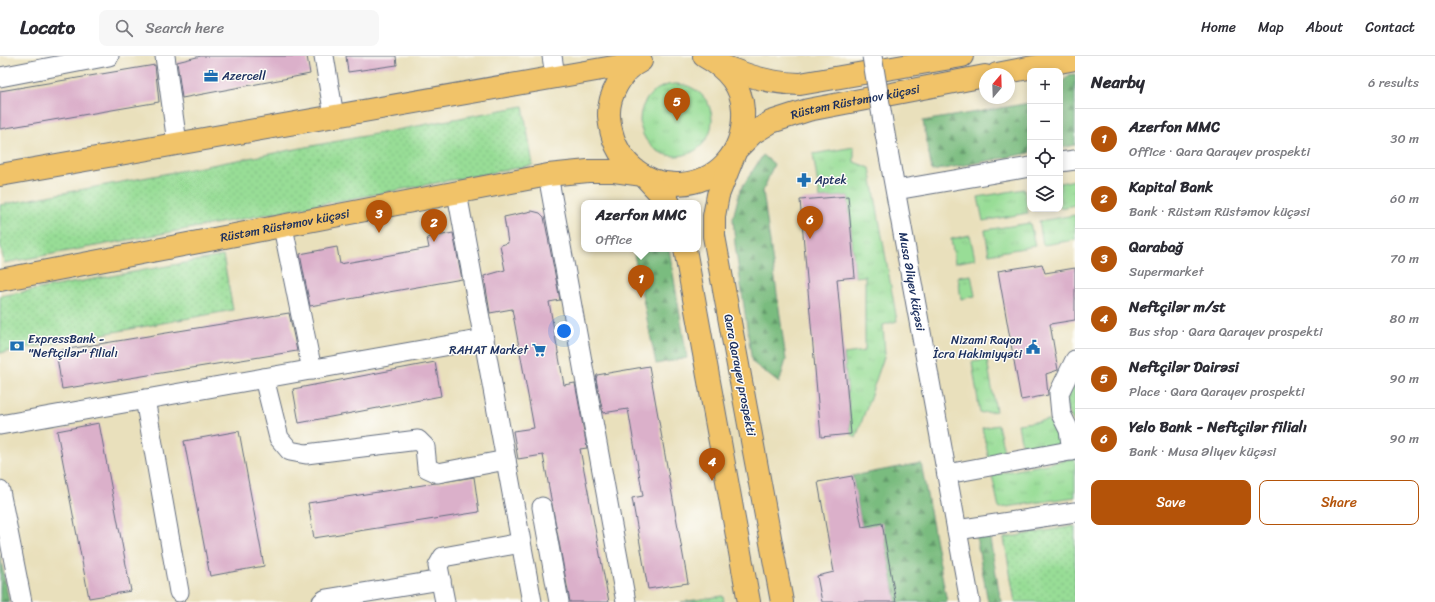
<!DOCTYPE html>
<html lang="en">
<head>
<meta charset="utf-8">
<style>
	:root { --surface:#fff; --page:#f7f7f7; --text:#2b2b33; --muted:#7c7c81; --line:#e1e1e2; --accent:#b45309 }
	body { margin:0; font-family:Sriracha,sans-serif; background:var(--page); color:var(--text) }
	.controls { position:absolute; right:12px; top:12px; display:grid; overflow:hidden; border-radius:8px; box-shadow:0 2px 10px #0003 }
	.controls button { width:36px; height:36px; display:grid; place-items:center; padding:0; border:0; border-bottom:1px solid var(--line); background:var(--surface); color:var(--text); font:20px sans-serif }
	.compass { position:absolute; left:979px; top:12px; width:36px; height:36px; border-radius:50%; background:var(--surface); box-shadow:0 2px 10px #0003; rotate:19deg }
	.you { position:absolute; left:564px; top:275px; width:14px; height:14px; margin:-10px; border:3px solid #fff; border-radius:50%; background:#1a73e8; box-shadow:0 0 0 6px #1a73e833 }
	.badge { display:grid; place-items:center; width:26px; height:26px; border-radius:50%; background:var(--accent); color:#fff; font-size:13px; font-weight:700 }
	.pin { position:absolute; translate:-50% -33px; filter:drop-shadow(0 1px 2px #0008) }
	.pin::after { content:''; position:absolute; top:21px; width:14px; height:12px; background:inherit; clip-path:polygon(0 0,100% 0,50% 100%) }
	.popup { position:absolute; left:581px; top:144px; width:120px; height:52px; box-sizing:border-box; display:grid; place-content:center; border-radius:8px; background:var(--surface); filter:drop-shadow(0 1px 3px #0005); font-size:13px; white-space:nowrap; color:var(--muted) }
	.popup b { font-size:15px; color:var(--text) }
	.popup::after { content:''; position:absolute; left:50%; top:100%; margin-left:-8px; border:8px solid transparent; border-top-color:var(--surface) }
	.list { margin:0; padding:0; list-style:none }
	h2 { display:flex; justify-content:space-between; align-items:center; height:52px; margin:0; padding:0 16px; font-size:17px }
	h2 small { font-size:13px; font-weight:400; color:var(--muted) }
	.list li { display:grid; grid-template-columns:26px 1fr auto; gap:12px; align-items:center; box-sizing:border-box; height:60px; padding:0 16px; border-top:1px solid var(--line) }
	.list b { display:block; font-size:15px; white-space:nowrap }
	.list p { margin:0; font-size:13px; white-space:nowrap; color:var(--muted) }
	.list em { font-size:13px; font-style:normal; color:var(--muted) }
	.actions { display:flex; gap:8px; padding:12px 16px }
	.actions a { flex:1; padding:9px 0; border:1px solid var(--accent); border-radius:8px; text-align:center; font-size:14px; color:var(--accent) }
	.actions .main { background:var(--accent); color:#fff }
	.icon { flex:none; width:22px; height:22px; fill:none; stroke:currentColor; stroke-width:2; stroke-linecap:round; stroke-linejoin:round }
	.map { position:relative; flex:none; width:1075px; height:546px; overflow:hidden }
	header { display:flex; align-items:center; gap:24px; box-sizing:border-box; height:56px; padding:0 20px; background:var(--surface); border-bottom:1px solid var(--line) }
	header strong { font-size:19px }
	nav { display:flex; gap:22px; margin-inline-start:auto; font-size:14px }
	.search { width:280px; height:36px; background:var(--page); display:flex; align-items:center; gap:10px; box-sizing:border-box; padding:0 14px; border-radius:8px; color:var(--muted); font-size:15px }
	main { display:flex }
	aside { flex:1; background:var(--surface) }
	.map>svg:first-child { display:block }
	.grass { fill:url(#grass-tufts); stroke:#5a867a }
	.forest { fill:url(#forest-firs); stroke:#4a766e }
	.park { fill:url(#park-dots); stroke:#5a867a }
	.building { fill:#dbb0ca }
	.lines { fill:none; stroke-linecap:round; stroke-linejoin:round }
	.minor-casing { stroke:#636d7f; stroke-width:21 }
	.major-casing { stroke:#636d7f; stroke-width:24 }
	.minor { stroke:#fff; stroke-width:19 }
	.major { stroke:#f1c369; stroke-width:22 }
	.minor-bridge-casing { stroke:#636d7f; stroke-width:21; stroke-linecap:butt }
	.minor-bridge { stroke:#fff; stroke-width:19 }
	.labels { text-anchor:middle; stroke-width:3; stroke-linejoin:round; paint-order:stroke }
	.poi-label { font-size:12px; fill:#1b2f5e; stroke:#fdfcf7; text-anchor:start }
	.street-label { font-size:12px; fill:#1b2f5e; stroke:#fdfcf7 }
</style>
</head>
<body>
<header>
<strong>Locato</strong>
<div class="search"><svg class="icon" aria-label="search" viewBox="0 0 24 24"><circle cx="10" cy="10" r="6"/><path d="M15 15l6 6"/></svg>Search here</div>
<nav><a>Home</a><a>Map</a><a>About</a><a>Contact</a></nav>
</header>
<main>
<div class="map">
<svg width="1075" height="546" viewBox="0 0 1075 546">
	<defs>
		<pattern id="grass-tufts" width="24" height="20" patternUnits="userSpaceOnUse"><rect width="24" height="20" fill="#98dd96"/><path d="M3 7l-1-3M5 7V3M7 7l1-3M15 17l-1-3M17 17v-4M19 17l1-3" fill="none" stroke="#82be84"/></pattern>
		<pattern id="forest-firs" width="22" height="20" patternUnits="userSpaceOnUse"><rect width="22" height="20" fill="#7abc7f"/><path d="M5 1l3.5 6h-7zM16 11l3.5 6h-7z" fill="#63996b"/></pattern>
		<pattern id="park-dots" width="8" height="8" patternUnits="userSpaceOnUse"><rect width="8" height="8" fill="#98dd96"/><path d="M2 2h.1M6 6h.1" fill="none" stroke="#82be84" stroke-width="1.8" stroke-linecap="round"/></pattern>
	</defs>
	<rect width="100%" height="100%" fill="#fdfcf7"/>
	<filter id="ink" filterUnits="userSpaceOnUse"><feTurbulence type="fractalNoise" baseFrequency=".025" numOctaves="2"/><feDisplacementMap in="SourceGraphic" scale="8" xChannelSelector="R" yChannelSelector="G"/><feConvolveMatrix kernelMatrix="1 2 1 2 8 2 1 2 1" color-interpolation-filters="sRGB"/></filter>
	<filter id="wash" filterUnits="userSpaceOnUse"><feTurbulence type="fractalNoise" baseFrequency=".012" numOctaves="4" result="noise"/><feDisplacementMap in="SourceGraphic" scale="16" xChannelSelector="R" yChannelSelector="G"/><feGaussianBlur stdDeviation="0.9" result="paint"/><feColorMatrix in="noise" values="0 0 0 0 0 0 0 0 0 0 0 0 0 0 0 0 0 1.4 0 .05"/><feComposite in="paint" operator="in"/></filter>
	<g filter="url(#wash)">
		<rect width="100%" height="100%" fill="#e9e0bc"/>
		<path class="grass" d="M640 64a36 36 0 1 1 72 0a36 36 0 1 1-72 0Z
			M854,91V106L870,112L897,265L883,269L885,298L856,382L851,378L844,298L865,295V220L855,221L848,140L820,142L813,98Z
			M1075,124V149L1060,152V127Z
			M1024,133L1028,157L983,165L978,141Z
			M1075,159V184L1043,189L1039,165Z
			M1030,167L1035,190L989,198L985,174Z
			M970,179L975,203L955,207L951,183Z
			M971,219L975,240L961,243L958,221Z
			M987,304L996,355L980,357L972,306Z
			M1048,364L1059,377L1062,389L1023,397L1018,368Z
			M998,369L1005,400L989,403L982,372Z
			M1075,402V441L999,452L992,419Z"/>
		<path class="forest" d="M1075,18V89L1060,92V29L1069,19Z
			M1030,47V97L932,115L923,65Z
			M763,99L774,108L763,135L786,304L779,327L752,306L735,188L733,162L740,134Z
			M633,193H669L687,302L656,308Z
			M921,407L947,546H896L882,468L862,471L852,420Z
			M989,478L1001,546H988L976,480Z
			M0,499L9,546H0Z"/>
		<path class="park" d="M523,50L533,109L4,207L0,186V149Z
			M223,200L233,254L0,297V240Z
			M1075,329V367C1063,351 1064,344 1075,329Z
			M1075,470V546H1015L1004,482Z
			M723,540L724,546H681Z"/>
		<g id="blocks">
			<path class="building" d="M201,0H307L310,18L182,42L177,6Z
				M346,0H396L397,9L348,16Z
				M155,9L159,46L0,73V35Z
				M848,140L855,221L837,223L851,378L821,381L800,144Z
				M532,155L540,157L544,161L560,244L549,246L564,329L575,327L587,392L580,393L609,546H570L543,399L518,403L513,375L534,372L512,253L490,257L484,220L505,214L500,189L508,187L504,161Z
				M453,177L462,223L310,250L300,198L337,191L340,208L429,192L427,182Z
				M1042,208L1045,217L1075,212V264L1050,268L1058,314L1046,318L1048,339L1021,344L998,215Z
				M289,257L297,295L62,333L56,295Z
				M435,306L441,340L299,367L293,333Z
				M649,310L688,527L648,533L632,442L643,440L628,353L603,357L596,323L597,319Z
				M99,367L131,535L89,542L57,375Z
				M239,375L264,510L210,520L184,385Z
				M852,420L862,471L882,467L896,546H822L817,520L834,516L818,426Z
				M474,421L479,456L314,482L308,447Z"/>
		</g>
	</g>
	<g filter="url(#ink)">
		<use href="#blocks" fill-opacity="0" stroke="#636d7f" stroke-width="1"/>
		<g class="lines">
			<defs>
				<g id="minor">
					<path d="M165,0L177,87"/>
					<path d="M324,0L334,60"/>
					<path d="M552,0L555,20"/>
					<path d="M0,21L109,0"/>
					<path id="s1" d="M885,78L970,546"/>
					<path d="M1060,106L1075,104"/>
					<path d="M548,119L626,546"/>
					<path d="M896,134L1030,111"/>
					<path d="M457,137L532,546"/>
					<path d="M283,171L312,314"/>
					<path d="M264,322L279,382L290,395L306,398L418,384L425,391L427,412L438,417L506,404"/>
					<path d="M145,343L179,536"/>
					<path d="M0,369L484,283"/>
					<path d="M1072,395L1069,374L1061,358L1059,337L1075,304"/>
					<path d="M947,418L1075,394"/>
					<path d="M0,435L22,546"/>
					<path d="M542,451L559,546"/>
					<path d="M957,474L1075,456"/>
					<path d="M322,546L326,543L441,524"/>
					<path d="M445,546L438,510L443,501L521,487"/>
				</g>
				<g id="major">
					<path d="M641,5C622,14 608,39 609,60C616,155 747,148 743,54C742,29 724,11 704,0"/>
					<path d="M721,9C748,20 769,27 800,28L962,0"/>
					<path d="M997,18L1075,3"/>
					<path d="M0,119L636,7L638,0"/>
					<path d="M685,193L749,546"/>
					<path id="s2" d="M0,224L548,119L588,115H614L643,119L669,147"/>
					<path id="s3" d="M782,546L714,180V160L718,139L736,94L753,77L771,66L808,54L985,20"/>
				</g>
			</defs>
			<use href="#minor" class="minor-casing"/>
			<use href="#major" class="major-casing"/>
			<use href="#minor" class="minor"/>
			<use href="#major" class="major"/>
			<defs>
				<path id="minor-bridge" d="M872,0L885,78"/>
			</defs>
			<use href="#minor-bridge" class="minor-bridge-casing"/>
			<use href="#minor-bridge" class="minor-bridge"/>
		</g>
	</g>
	<defs>
		<symbol id="office-bare" viewBox="-9 -9 18 18"><path d="M-6-3h4V-5.5h4V-3h4V5H-6ZM-1-4.5V-3h2v-1.5ZM-6 0V1H6V0Z" fill="#1f6fb2" stroke="#fdfcf7" stroke-width="2.5" paint-order="stroke"/></symbol>
		<symbol id="pharmacy-bare" viewBox="-9 -9 18 18"><path d="M-2-6h4v4h4v4h-4v4h-4v-4h-4v-4h4Z" fill="#1f6fb2" stroke="#fdfcf7" stroke-width="2.5" paint-order="stroke"/></symbol>
		<symbol id="bank-bare" viewBox="-9 -9 18 18"><path d="M-6-4H6V4H-6ZM0-2.3a2.3 2.3 0 1 0 0 4.6a2.3 2.3 0 1 0 0-4.6Z" fill="#1f6fb2" stroke="#fdfcf7" stroke-width="2.5" paint-order="stroke"/></symbol>
		<symbol id="civic-bare" viewBox="-9 -9 18 18"><path d="M-.6-6.5H3V-4.5H.6V-3L4-1V1h2V6H-6V1h2V-1L-.6-3ZM-1.2 2.5V6h2.4V2.5Z" fill="#1f6fb2" stroke="#fdfcf7" stroke-width="2.5" paint-order="stroke"/></symbol>
		<symbol id="supermarket-bare" viewBox="-9 -9 18 18"><path d="M-6-5.5h2.5l.6 2H6L4.5 2H-2.5L-4.4-4H-6ZM-1.5 3.2a1.3 1.3 0 1 0 .1 0ZM3 3.2a1.3 1.3 0 1 0 .1 0Z" fill="#1f6fb2" stroke="#fdfcf7" stroke-width="2.5" paint-order="stroke"/></symbol>
	</defs>
	<g fill-rule="evenodd">
		<use href="#office-bare" x="201" y="10" width="20" height="20"/>
		<use href="#pharmacy-bare" x="794" y="114" width="20" height="20"/>
		<use href="#bank-bare" x="7" y="280" width="20" height="20"/>
		<use href="#civic-bare" x="1023" y="281" width="20" height="20"/>
		<use href="#supermarket-bare" x="529" y="284" width="20" height="20"/>
	</g>
	<g class="labels">
		<g class="poi-label">
			<text x="222" y="24">Azercell</text>
			<text x="815" y="128">Aptek</text>
			<text x="28" y="287">ExpressBank -<tspan x="28" dy="14">"Neftçilər" filialı</tspan></text>
			<text x="1022" y="288" text-anchor="end">Nizami Rayon<tspan x="1022" dy="14">İcra Hakimiyyəti</tspan></text>
			<text x="528" y="298" text-anchor="end">RAHAT Market</text>
		</g>
		<g class="street-label">
			<text dy="4" stroke="none"><textPath href="#s3" startOffset="594">Rüstəm Rüstəmov küçəsi</textPath></text>
			<text dy="4" stroke="none"><textPath href="#s2" startOffset="290">Rüstəm Rüstəmov küçəsi</textPath></text>
			<text dy="4" stroke="none"><textPath href="#s1" startOffset="150">Musa Əliyev küçəsi</textPath></text>
			<text transform="translate(740 319) rotate(79)" y="4">Qara Qarayev prospekti</text>
		</g>
	</g>
</svg>
<div class="controls">
<button>+</button>
<button>−</button>
<button><svg class="icon" aria-label="locate" viewBox="0 0 24 24"><circle cx="12" cy="12" r="6"/><path d="M12 2v4M12 18v4M2 12h4M18 12h4"/></svg></button>
<button><svg class="icon" aria-label="layers" viewBox="0 0 24 24"><path d="M12 4l9 5-9 5-9-5zM3 14l9 5 9-5"/></svg></button>
</div>
<svg class="compass" viewBox="-18 -18 36 36"><path d="M0-13l5 13h-10z" fill="#e53935"/><path d="M0 13l5-13h-10z" fill="#7c7c81"/></svg>
<div class="you"></div>
<div class="pin badge" style="left:641px;top:242px">1</div>
<div class="popup"><b>Azerfon MMC</b>Office</div>
<div class="pin badge" style="left:434px;top:186px">2</div>
<div class="pin badge" style="left:379px;top:177px">3</div>
<div class="pin badge" style="left:712px;top:425px">4</div>
<div class="pin badge" style="left:677px;top:65px">5</div>
<div class="pin badge" style="left:810px;top:183px">6</div>
</div>
<aside>
<h2>Nearby<small>6 results</small></h2>
<ul class="list">
<li><span class="badge">1</span><div><b>Azerfon MMC</b><p>Office · Qara Qarayev prospekti</p></div><em>30 m</em></li>
<li><span class="badge">2</span><div><b>Kapital Bank</b><p>Bank · Rüstəm Rüstəmov küçəsi</p></div><em>60 m</em></li>
<li><span class="badge">3</span><div><b>Qarabağ</b><p>Supermarket</p></div><em>70 m</em></li>
<li><span class="badge">4</span><div><b>Neftçilər m/st</b><p>Bus stop · Qara Qarayev prospekti</p></div><em>80 m</em></li>
<li><span class="badge">5</span><div><b>Neftçilər Dairəsi</b><p>Place · Qara Qarayev prospekti</p></div><em>90 m</em></li>
<li><span class="badge">6</span><div><b>Yelo Bank - Neftçilər filialı</b><p>Bank · Musa Əliyev küçəsi</p></div><em>90 m</em></li>
</ul>
<div class="actions"><a class="main">Save</a><a>Share</a></div>
</aside>
</main>
</body>
</html>
